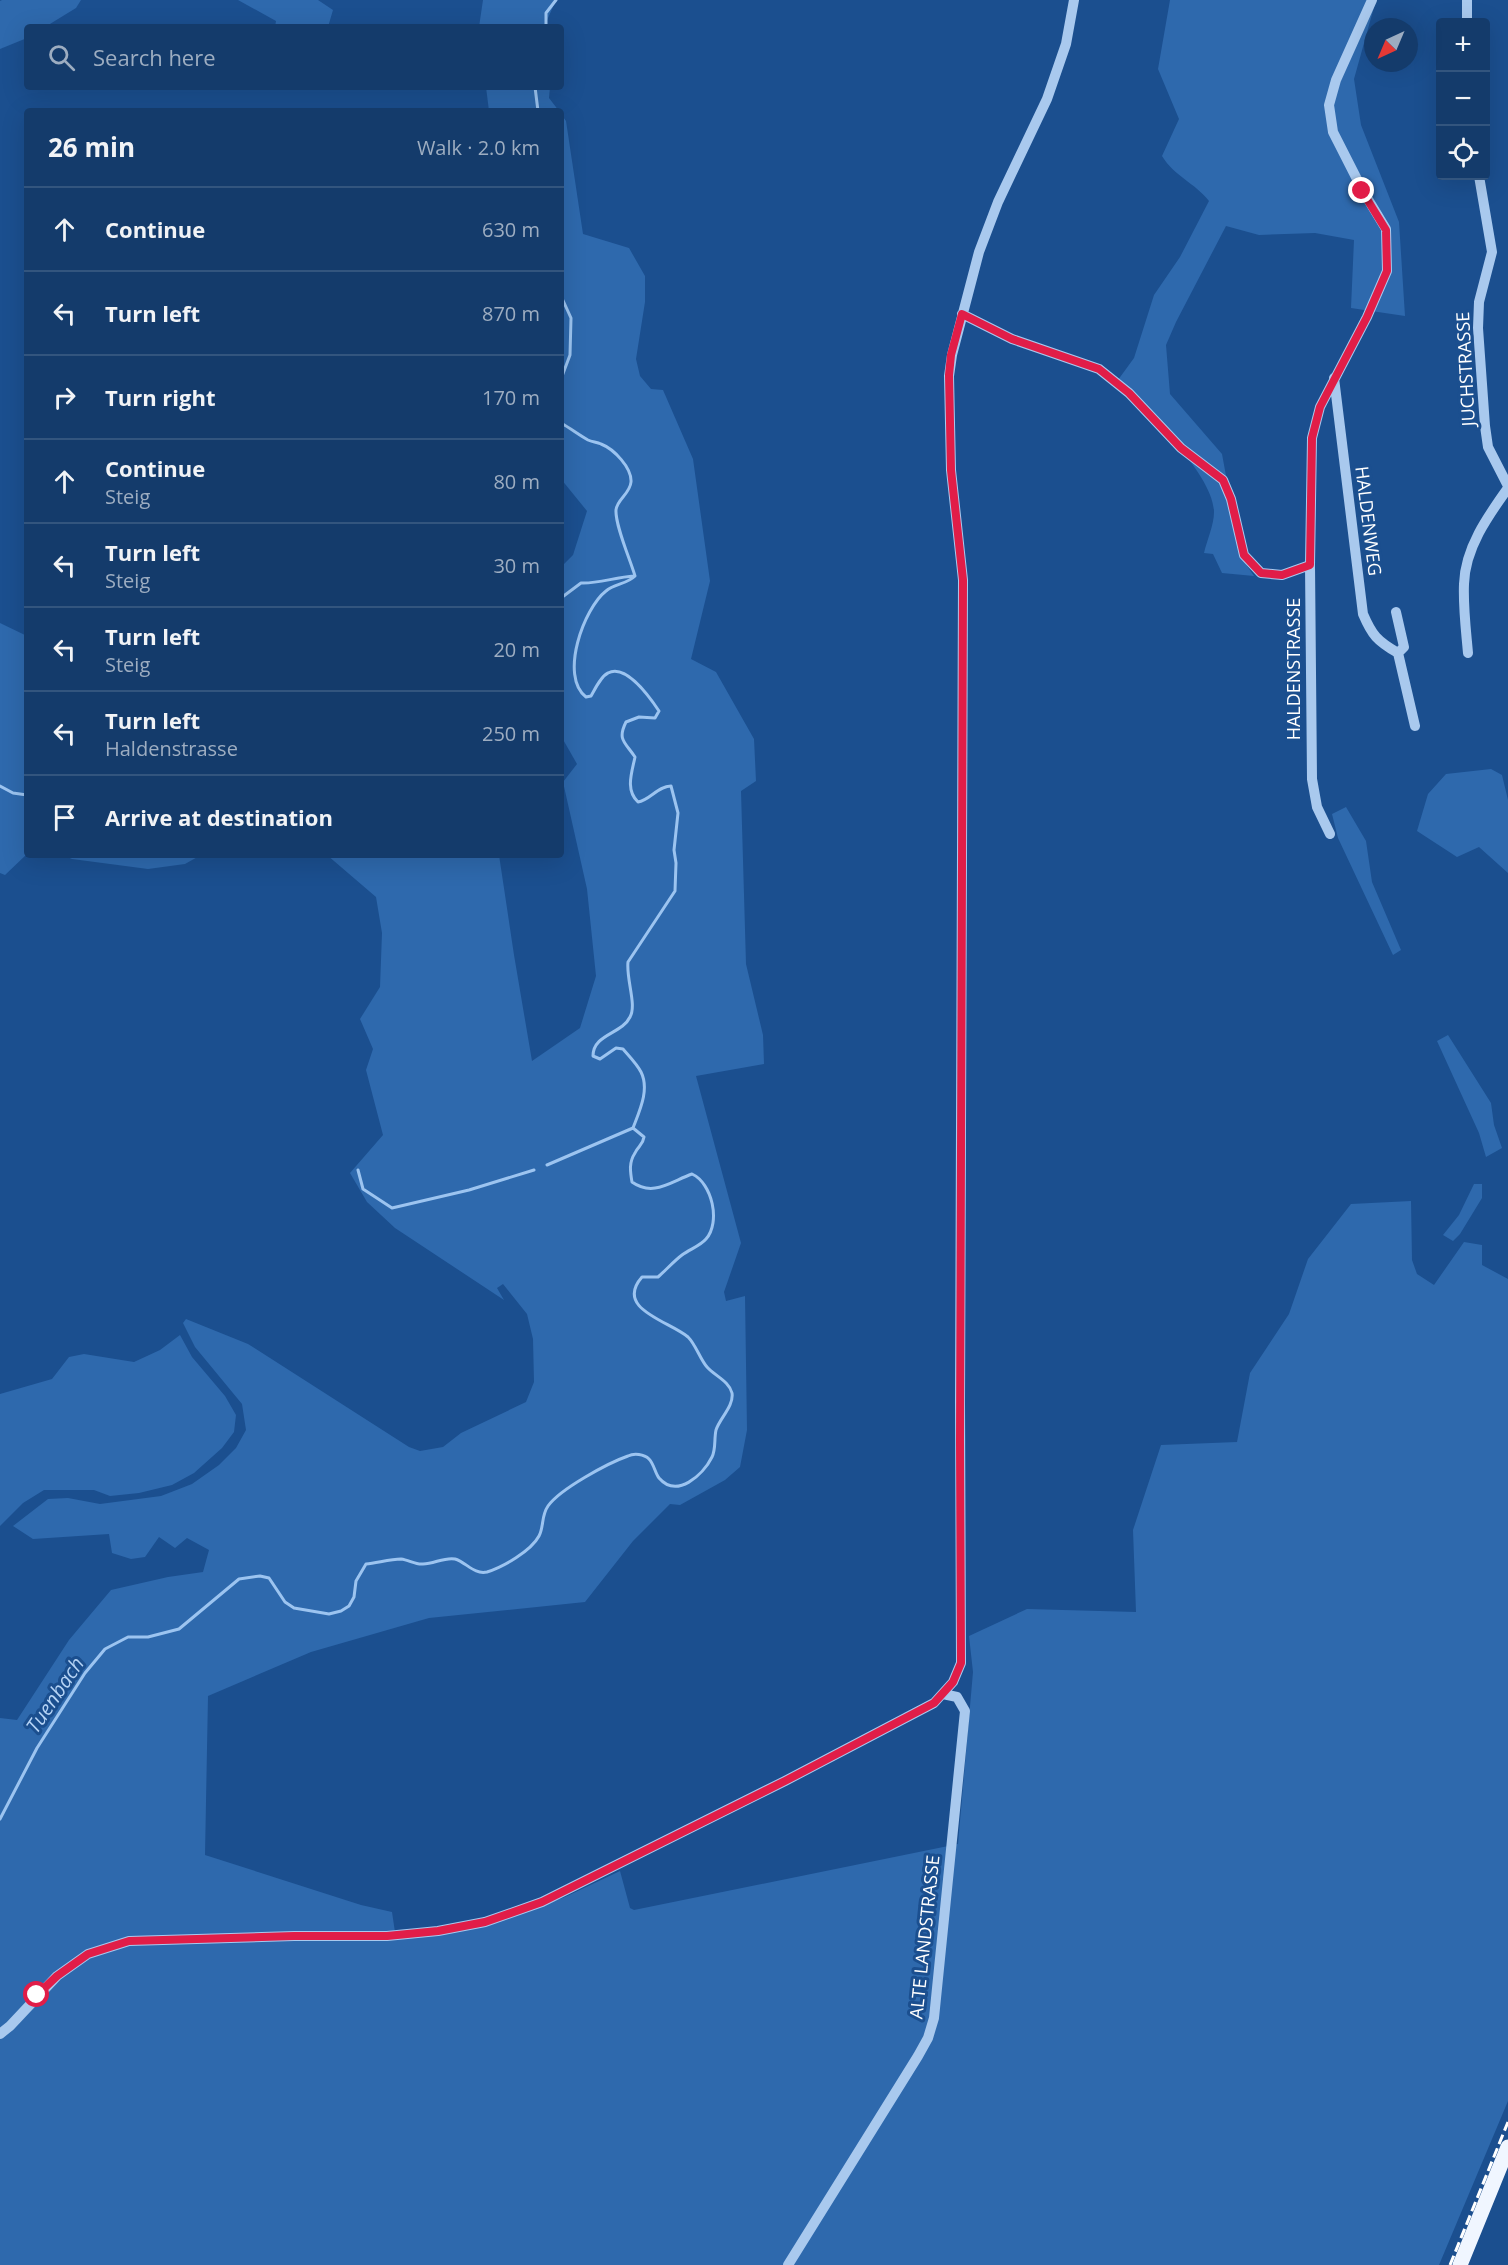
<!DOCTYPE html>
<html lang="en">
<head>
<meta charset="utf-8">
<style>
	:root { --surface:#143b6b; --page:#1d4271; --text:#f1f3f6; --muted:#9dadc1; --line:#33557e }
	body { margin:0; font-family:"Open Sans",sans-serif; background:var(--page); color:var(--text) }
	.controls { position:absolute; right:18px; top:18px; display:grid; overflow:hidden; border-radius:6px; box-shadow:0 6px 24px #0002 }
	.controls button { width:54px; height:54px; display:grid; place-items:center; padding:0; border:0; border-bottom:2px solid var(--line); background:var(--surface); color:var(--text); font:30px sans-serif }
	.compass { position:absolute; left:1364px; top:18px; width:54px; height:54px; border-radius:50%; background:var(--surface); box-shadow:0 6px 24px #0002; rotate:224deg }
	.stop { position:absolute; width:18px; height:18px; margin:-14px; border:4px solid #e11d48; border-radius:50%; background:#fff }
	.stop.end { background:#e11d48; border-color:#fff; box-shadow:0 2px 6px #0008 }
	.list { margin:0; padding:0; list-style:none }
	h2 { display:flex; justify-content:space-between; align-items:center; height:78px; margin:0; padding:0 24px; font-size:26px }
	h2 small { font-size:20px; font-weight:400; color:var(--muted) }
	.list li { display:grid; grid-template-columns:39px 1fr auto; gap:18px; align-items:center; box-sizing:border-box; height:84px; padding:0 24px; border-top:2px solid var(--line) }
	.list b { display:block; font-size:22px; white-space:nowrap }
	.list p { margin:0; font-size:20px; white-space:nowrap; color:var(--muted) }
	.list em { font-size:20px; font-style:normal; color:var(--muted) }
	.icon { flex:none; width:33px; height:33px; fill:none; stroke:currentColor; stroke-width:2; stroke-linecap:round; stroke-linejoin:round }
	.map { position:relative; flex:none; width:1508px; height:2265px; overflow:hidden }
	.search { position:absolute; background:var(--surface); box-shadow:0 6px 24px #0002; left:24px; top:24px; width:540px; height:66px; display:flex; align-items:center; gap:15px; box-sizing:border-box; padding:0 21px; border-radius:6px; color:var(--muted); font-size:22px }
	.panel { position:absolute; background:var(--surface); box-shadow:0 6px 24px #0002; left:24px; top:108px; width:540px; height:750px; border-radius:6px }
	.map>svg:first-child { display:block }
	.green { fill:#2e69ad }
	.lines { fill:none; stroke-linecap:round; stroke-linejoin:round }
	.stream { stroke:#9cc4f0; stroke-width:3 }
	.minor { stroke:#a9c9ee; stroke-width:10 }
	.major { stroke:#f0f6ff; stroke-width:15 }
	.rail { stroke:#fff; stroke-width:3; stroke-dasharray:10 4.5; stroke-linecap:butt }
	.route { stroke:#e11d48; stroke-width:8 }
	.labels { text-anchor:middle; stroke-width:6; stroke-linejoin:round; paint-order:stroke }
	.street-label { font-size:18px; fill:#fff; stroke:#1b4f8f }
	.water-label { font-size:20px; font-style:italic; fill:#b5d3f5; stroke:#1b4f8f }
</style>
</head>
<body>
<div class="map">
<svg width="1508" height="2265" viewBox="0 0 1508 2265">
	<rect width="100%" height="100%" fill="#1b4f8f"/>
	<path class="green" d="M2,0H81L76,8L45,27H27V38L0,49V1Z
		M238,0H318L333,10L328,27H275L276,21Z
		M483,0H556L544,27H479Z
		M1170,0H1376L1354,79L1361,125L1399,222L1405,316L1351,308L1354,240L1315,233L1259,235L1226,226L1176,322L1166,345L1170,394L1222,454L1241,557L1254,576L1222,573L1213,554L1204,553C1207,540 1214,525 1214,512C1214,474 1143,408 1118,380L1134,358L1154,295L1180,257L1209,201C1195,183 1174,176 1162,156L1179,119L1158,69Z
		M486,87H550L549,98L559,111H489Z
		M561,114L566,121L583,234L629,248L645,276V302L636,359L640,376L651,389L663,390L693,459L710,581L691,659L716,672L754,739L756,781L741,791L746,964L763,1035L764,1064L696,1076L741,1243L724,1292L726,1301L745,1296L747,1430L740,1467L725,1480L680,1505L670,1504L633,1541L585,1602L429,1618L311,1652L208,1696L205,1855L361,1905L392,1912L396,1939L506,1919L565,1897L620,1871L630,1908L634,1910L958,1844L973,1672L969,1636L1027,1609L1136,1612L1133,1530L1161,1445L1237,1442L1250,1373L1289,1314L1308,1259L1351,1204L1411,1201L1412,1260L1417,1274L1434,1285L1464,1242L1482,1245V1265L1508,1279V2101L1439,2265H0V1718L17,1720L69,1640L111,1590L168,1577L203,1572L209,1550L187,1538L175,1548L159,1537L145,1557L131,1559L112,1553L109,1534L33,1539L13,1526L48,1499L68,1498L100,1504L161,1496L192,1484L219,1465L236,1448L246,1430L242,1404L195,1347L183,1323L186,1319L248,1344L409,1447L420,1451L443,1447L461,1433L526,1402L534,1382L533,1339L527,1314L503,1284L497,1288L504,1300L395,1228L367,1202L350,1173L383,1135L366,1070L373,1049L360,1019L380,987L382,933L376,897L327,855H499L514,955L532,1061L580,1028L596,976L587,889L563,782L577,764L561,736V567L573,555L587,511L561,479Z
		M0,623L27,636V854L5,875L0,873Z
		M1491,769L1502,775L1508,800V873L1479,847L1457,857L1417,831L1428,794L1446,774Z
		M1346,807L1366,841L1372,882L1401,950L1393,955L1338,838L1332,814Z
		M63,855H201L185,864L148,869L72,859Z
		M1448,1035L1491,1103L1494,1125L1502,1148L1486,1157L1479,1133L1437,1041Z
		M1474,1184H1482V1198L1460,1234L1453,1241L1443,1235L1459,1215Z
		M180,1335L192,1357L225,1396L236,1415L234,1432L222,1448L194,1473L172,1485L139,1493L110,1496L94,1490H44L23,1503L0,1526V1394L52,1379L69,1357L84,1354L134,1362L160,1350Z"/>
	<g class="lines">
		<path class="stream" d="M546,27V13L556,0
			M535,87L538,111
			M561,296L571,318L570,355L561,379
			M561,598L581,583C597,584 616,577 634,576
			M0,786L13,793L27,795
			M547,1165L633,1128
			M358,1170L363,1189L392,1208L469,1190L534,1170
			M0,1819L37,1748L85,1673L105,1649L128,1637H148L179,1629L239,1579L260,1576L269,1578L285,1602L294,1608L329,1614L341,1611L349,1606L354,1597L356,1581L366,1564C377,1563 390,1559 401,1559C409,1560 416,1565 423,1564C434,1564 444,1557 455,1559C466,1562 474,1575 487,1572C503,1567 531,1551 539,1536C544,1527 541,1516 548,1506C560,1489 608,1463 628,1456C634,1453 644,1454 649,1459C654,1464 655,1473 659,1478C677,1499 703,1475 712,1457C716,1449 714,1439 716,1430C720,1418 734,1406 732,1393C729,1381 715,1376 707,1367C700,1359 696,1345 688,1337C669,1321 614,1309 642,1277H658C666,1270 674,1261 682,1255C690,1249 700,1246 706,1239C721,1222 712,1183 692,1174C670,1182 653,1197 632,1182C630,1171 629,1162 635,1153C638,1146 643,1145 644,1137L633,1128C639,1112 650,1090 641,1072C637,1064 629,1056 623,1049L616,1048L600,1059L593,1056C593,1034 622,1034 630,1017C637,1005 626,979 628,962L675,891L676,863L674,850L678,813L671,786C658,786 650,800 638,802C625,790 632,772 635,757C625,742 617,740 626,722L639,717L655,718L659,711C651,699 626,663 608,673C601,676 595,689 591,696L586,697C559,676 584,608 606,591C614,584 627,584 635,576C630,559 615,525 616,510C617,499 630,494 631,482C632,468 614,449 601,444C597,442 592,442 588,440C579,435 570,428 561,423"/>
		<path class="minor" d="M1467,22V0
			M1479,176L1492,252L1479,302L1478,328L1485,426L1488,447L1508,486
			M962,314L1012,339L1099,369L1129,393L1181,448L1223,480L1231,499L1244,555L1261,573L1282,575L1310,565
			M1334,378L1363,614C1372,635 1377,641 1398,653L1415,726
			M1396,612L1404,647L1398,653
			M1468,653C1466,630 1463,607 1464,584C1465,548 1488,516 1508,488
			M1330,834L1317,807L1312,779L1310,565L1312,438L1320,407L1367,317L1387,271L1386,229L1363,191L1333,132L1329,105L1336,80L1372,0
			M0,2034L10,2026L57,1976L88,1954L129,1941L294,1936H387L438,1931L485,1922L542,1902L785,1781L934,1703L953,1682L961,1663L960,1402L963,580L951,470L949,376L952,355L979,252L998,202L1047,99L1066,44L1074,0
			M788,2265L918,2056L928,2038L934,2018L965,1711L957,1697L943,1694"/>
		<path class="major" d="M1460,2265L1508,2147"/>
		<path class="rail" d="M1450,2265L1508,2122"/>
	</g>
	<g class="lines">
		<path class="route" d="M37,1995L57,1976L88,1954L129,1941L294,1936H387L438,1931L485,1922L542,1902L785,1781L934,1703L953,1682L961,1663L960,1441L963,580L951,470L949,375L951,355L962,314L1012,339L1099,369L1129,393L1181,448L1223,480L1231,499L1244,555L1261,573L1282,575L1310,565L1312,438L1320,407L1367,317L1387,271L1386,230L1362,191"/>
	</g>
	<g class="labels">
		<g class="street-label">
			<text transform="translate(1466 369) rotate(-93)" y="6">JUCHSTRASSE</text>
			<text transform="translate(1368 521) rotate(83)" y="6">HALDENWEG</text>
			<text transform="translate(1294 669) rotate(-90)" y="6">HALDENSTRASSE</text>
			<text transform="translate(925 1937) rotate(-84)" y="6">ALTE LANDSTRASSE</text>
		</g>
		<g class="water-label">
			<text transform="translate(55 1695) rotate(-56)" y="7">Tuenbach</text>
		</g>
	</g>
</svg>
<div class="controls">
<button>+</button>
<button>−</button>
<button><svg class="icon" aria-label="locate" viewBox="0 0 24 24"><circle cx="12" cy="12" r="6"/><path d="M12 2v4M12 18v4M2 12h4M18 12h4"/></svg></button>
</div>
<svg class="compass" viewBox="-18 -18 36 36"><path d="M0-13l5 13h-10z" fill="#e53935"/><path d="M0 13l5-13h-10z" fill="#9dadc1"/></svg>
<div class="stop" style="left:37px;top:1995px"></div>
<div class="stop end" style="left:1362px;top:191px"></div>
<div class="search"><svg class="icon" aria-label="search" viewBox="0 0 24 24"><circle cx="10" cy="10" r="6"/><path d="M15 15l6 6"/></svg>Search here</div>
<section class="panel">
<h2>26 min<small>Walk · 2.0 km</small></h2>
<ul class="list">
<li><svg class="icon" aria-label="ahead" viewBox="0 0 24 24"><path d="M12 20V5M6 11l6-6 6 6"/></svg><div><b>Continue</b></div><em>630 m</em></li>
<li><svg class="icon" aria-label="left" viewBox="0 0 24 24"><path d="M17 20v-9H6M10 6l-5 5 5 5"/></svg><div><b>Turn left</b></div><em>870 m</em></li>
<li><svg class="icon" aria-label="right" viewBox="0 0 24 24"><path d="M7 20v-9h11M14 6l5 5-5 5"/></svg><div><b>Turn right</b></div><em>170 m</em></li>
<li><svg class="icon" aria-label="ahead" viewBox="0 0 24 24"><path d="M12 20V5M6 11l6-6 6 6"/></svg><div><b>Continue</b><p>Steig</p></div><em>80 m</em></li>
<li><svg class="icon" aria-label="left" viewBox="0 0 24 24"><path d="M17 20v-9H6M10 6l-5 5 5 5"/></svg><div><b>Turn left</b><p>Steig</p></div><em>30 m</em></li>
<li><svg class="icon" aria-label="left" viewBox="0 0 24 24"><path d="M17 20v-9H6M10 6l-5 5 5 5"/></svg><div><b>Turn left</b><p>Steig</p></div><em>20 m</em></li>
<li><svg class="icon" aria-label="left" viewBox="0 0 24 24"><path d="M17 20v-9H6M10 6l-5 5 5 5"/></svg><div><b>Turn left</b><p>Haldenstrasse</p></div><em>250 m</em></li>
<li><svg class="icon" aria-label="arrive" viewBox="0 0 24 24"><path d="M6 21V4h12l-3 4 3 4H6"/></svg><div><b>Arrive at destination</b></div></li>
</ul>
</section>
</div>
</body>
</html>
